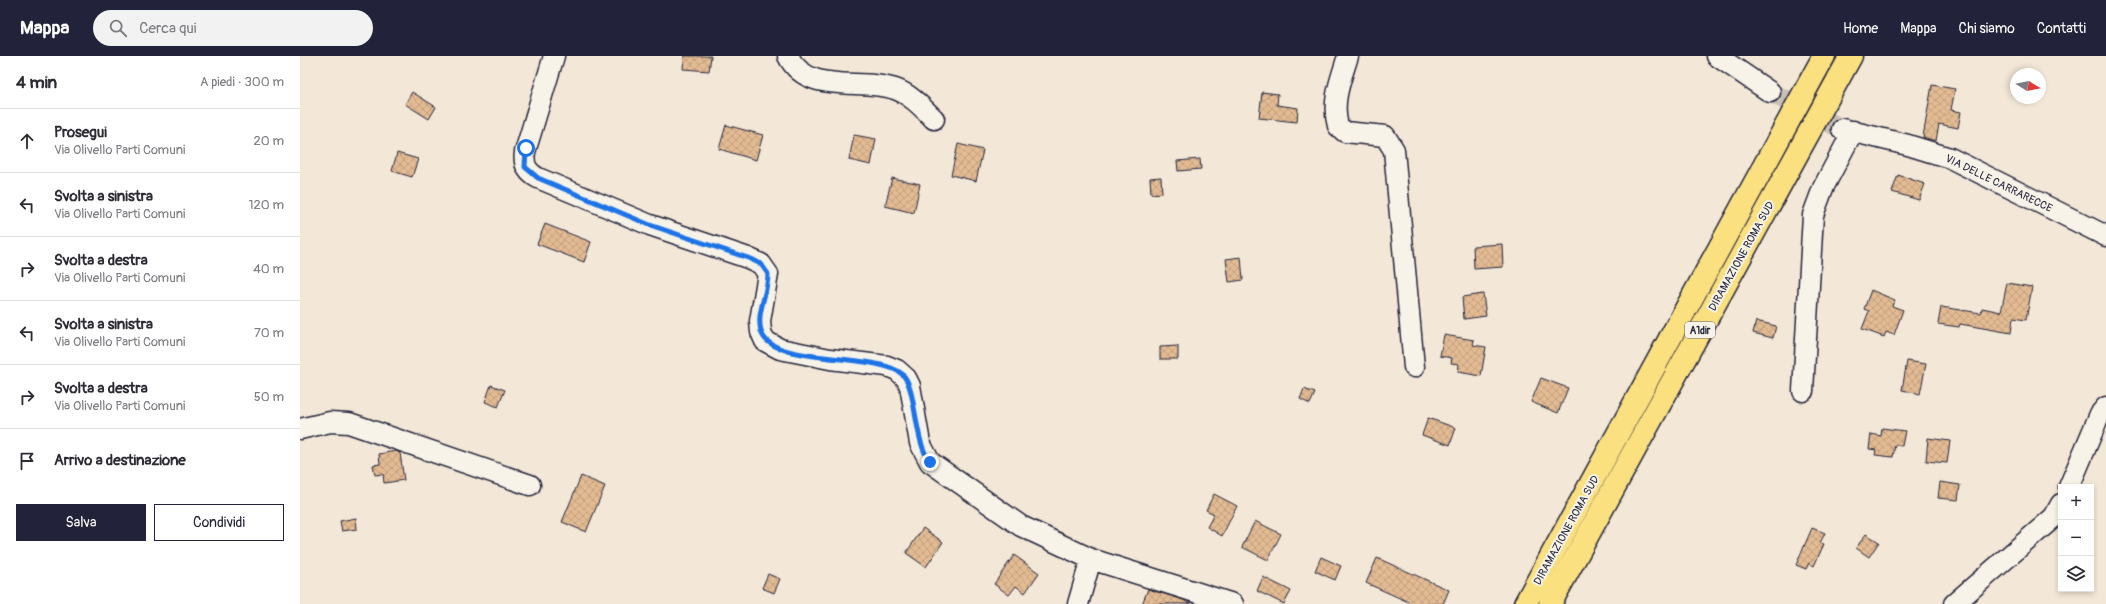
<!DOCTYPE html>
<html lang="it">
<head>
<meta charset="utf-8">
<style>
	:root { --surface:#fff; --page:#f2f2f3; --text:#2b2b33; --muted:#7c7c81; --line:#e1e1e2; --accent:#22223b }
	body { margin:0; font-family:Pangolin,sans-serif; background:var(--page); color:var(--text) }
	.controls { position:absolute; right:12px; bottom:12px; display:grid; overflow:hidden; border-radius:0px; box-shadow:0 2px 6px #0003 }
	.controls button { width:36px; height:36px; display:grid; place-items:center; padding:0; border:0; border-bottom:1px solid var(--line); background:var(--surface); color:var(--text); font:20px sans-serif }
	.compass { position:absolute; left:1710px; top:12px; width:36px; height:36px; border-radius:50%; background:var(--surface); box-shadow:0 2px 6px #0003; rotate:100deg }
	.stop { position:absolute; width:12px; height:12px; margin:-9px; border:3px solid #1a73e8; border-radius:50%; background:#fff }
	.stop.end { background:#1a73e8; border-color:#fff; box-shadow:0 1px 4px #0008 }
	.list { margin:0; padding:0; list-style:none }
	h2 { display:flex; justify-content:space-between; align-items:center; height:52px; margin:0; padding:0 16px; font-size:17px }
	h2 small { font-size:13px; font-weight:400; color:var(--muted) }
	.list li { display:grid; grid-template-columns:26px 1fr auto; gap:12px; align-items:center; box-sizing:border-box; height:64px; padding:0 16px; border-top:1px solid var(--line) }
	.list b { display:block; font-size:15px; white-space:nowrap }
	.list p { margin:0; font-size:13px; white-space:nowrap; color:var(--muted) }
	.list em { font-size:13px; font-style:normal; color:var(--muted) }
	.actions { display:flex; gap:8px; padding:12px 16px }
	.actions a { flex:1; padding:9px 0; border:1px solid var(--accent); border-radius:0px; text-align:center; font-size:14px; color:var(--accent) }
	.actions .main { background:var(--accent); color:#fff }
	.icon { flex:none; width:22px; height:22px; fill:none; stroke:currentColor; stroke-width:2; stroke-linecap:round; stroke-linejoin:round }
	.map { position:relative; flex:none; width:1806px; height:548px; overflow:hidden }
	header { display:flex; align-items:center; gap:24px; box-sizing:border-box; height:56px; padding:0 20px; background:var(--accent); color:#fff }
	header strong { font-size:19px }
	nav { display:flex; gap:22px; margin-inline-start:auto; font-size:14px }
	.search { width:280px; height:36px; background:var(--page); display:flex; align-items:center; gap:10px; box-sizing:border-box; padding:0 14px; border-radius:22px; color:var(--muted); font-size:15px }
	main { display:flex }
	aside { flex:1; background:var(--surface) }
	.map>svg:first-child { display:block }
	.building { fill:url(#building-cross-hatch); stroke:#22223b }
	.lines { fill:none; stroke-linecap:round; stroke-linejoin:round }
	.minor-tunnel { stroke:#c9c0b8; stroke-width:20; stroke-dasharray:20 10; stroke-linecap:butt }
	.minor-casing { stroke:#22223b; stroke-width:23 }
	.highway-casing { stroke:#22223b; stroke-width:25 }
	.minor { stroke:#f7f3e8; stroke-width:20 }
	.highway { stroke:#fbe080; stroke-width:22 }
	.route { stroke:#1a73e8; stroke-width:5 }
	.labels { text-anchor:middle; stroke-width:4; stroke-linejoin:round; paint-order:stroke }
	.shield { fill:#f7f3e8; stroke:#62616f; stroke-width:1 }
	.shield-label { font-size:10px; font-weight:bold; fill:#22223b }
	.street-label { font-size:11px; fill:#22223b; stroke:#f7f3e8 }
</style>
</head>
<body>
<header>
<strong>Mappa</strong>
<div class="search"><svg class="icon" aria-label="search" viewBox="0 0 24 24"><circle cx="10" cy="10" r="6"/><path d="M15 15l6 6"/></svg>Cerca qui</div>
<nav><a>Home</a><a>Mappa</a><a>Chi siamo</a><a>Contatti</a></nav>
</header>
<main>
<aside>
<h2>4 min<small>A piedi · 300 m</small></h2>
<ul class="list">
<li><svg class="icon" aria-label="ahead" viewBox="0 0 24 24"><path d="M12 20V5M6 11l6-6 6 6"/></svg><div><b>Prosegui</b><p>Via Olivello Parti Comuni</p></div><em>20 m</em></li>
<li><svg class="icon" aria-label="left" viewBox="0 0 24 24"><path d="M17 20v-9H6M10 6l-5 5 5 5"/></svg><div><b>Svolta a sinistra</b><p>Via Olivello Parti Comuni</p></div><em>120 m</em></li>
<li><svg class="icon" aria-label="right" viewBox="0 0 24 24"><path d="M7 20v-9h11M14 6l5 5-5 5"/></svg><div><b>Svolta a destra</b><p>Via Olivello Parti Comuni</p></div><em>40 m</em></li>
<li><svg class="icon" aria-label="left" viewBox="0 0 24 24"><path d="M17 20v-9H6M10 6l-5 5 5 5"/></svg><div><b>Svolta a sinistra</b><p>Via Olivello Parti Comuni</p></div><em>70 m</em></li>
<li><svg class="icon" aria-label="right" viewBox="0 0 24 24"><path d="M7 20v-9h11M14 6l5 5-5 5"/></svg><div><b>Svolta a destra</b><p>Via Olivello Parti Comuni</p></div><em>50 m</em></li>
<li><svg class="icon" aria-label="arrive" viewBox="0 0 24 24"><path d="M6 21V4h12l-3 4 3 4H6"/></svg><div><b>Arrivo a destinazione</b></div></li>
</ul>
<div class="actions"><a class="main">Salva</a><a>Condividi</a></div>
</aside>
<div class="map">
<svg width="1806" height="548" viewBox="0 0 1806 548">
	<defs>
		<pattern id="building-cross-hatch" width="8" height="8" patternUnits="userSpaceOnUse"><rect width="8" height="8" fill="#e3bb93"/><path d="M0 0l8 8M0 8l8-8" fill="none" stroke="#c2a080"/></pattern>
	</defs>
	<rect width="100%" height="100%" fill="#f3e8d7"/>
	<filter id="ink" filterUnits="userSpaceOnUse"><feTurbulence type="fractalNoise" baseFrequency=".025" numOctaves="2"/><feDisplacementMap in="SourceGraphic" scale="8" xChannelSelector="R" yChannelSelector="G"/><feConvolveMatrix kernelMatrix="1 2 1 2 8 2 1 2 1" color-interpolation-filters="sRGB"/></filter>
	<g filter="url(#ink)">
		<path class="building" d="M384,0H411L409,15L383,13Z
			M1632,29L1655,33L1651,54L1661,56L1658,72L1639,68L1636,85L1623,81Z
			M112,36L136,51L129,63L105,48Z
			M962,36L978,38L977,49L998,52L997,66L959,62Z
			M426,69L463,79L456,104L419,93Z
			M554,79L576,83L571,109L549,104Z
			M658,88L683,94L676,125L651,119Z
			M97,97L118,103L112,121L92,115Z
			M900,103L901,113L878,115L877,105Z
			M1598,119L1625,128L1619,144L1592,136Z
			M861,121L862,137L851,138L850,122Z
			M592,122L620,128L614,157L585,150Z
			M245,168L291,186L284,206L237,188Z
			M1202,188L1203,211L1174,213L1173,190Z
			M941,201L943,224L929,226L926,203Z
			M1707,227L1732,231L1726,264L1713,262L1711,277L1660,268L1659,271L1638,268L1641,251L1681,257L1682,252L1701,256Z
			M1571,234L1595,244L1592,250L1603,254L1594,279L1586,276L1584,281L1562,273L1569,255L1564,253Z
			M1183,238L1186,260L1164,263L1162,241Z
			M1456,265L1476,270L1473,282L1453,277Z
			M1144,279L1174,284L1173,289L1186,291L1181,320L1158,316L1159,308L1151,307L1152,302L1140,300Z
			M878,290V303H860V291Z
			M1607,305L1626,308L1620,338L1602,334Z
			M1241,322L1268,332L1258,357L1231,346Z
			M191,329L205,334L198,351L185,346Z
			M1004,333L1015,337L1010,348L1000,343Z
			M1128,362L1156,372L1150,389L1122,379Z
			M1582,372L1605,375L1602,390L1595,389L1593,401L1575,399L1576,394L1569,393L1571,378L1581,380Z
			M1628,382L1650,385L1647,407L1626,405Z
			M96,395L100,397L104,424L84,427L83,418L75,419L73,409L80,408L79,398Z
			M281,420L305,430L286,476L262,466Z
			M1640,426L1660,429L1658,444L1638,442Z
			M914,438L937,450L922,480L907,471L914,458L906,454Z
			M56,462L57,473L42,475L40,465Z
			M955,465L981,478L968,504L942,491Z
			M623,472L643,486L626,511L606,497Z
			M1512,472L1525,477L1520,487L1524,488L1514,510L1509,507L1506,513L1496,509Z
			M1566,478L1579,486L1569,501L1556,492Z
			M714,499L739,517L725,537L716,530L709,539L694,528Z
			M1021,501L1041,510L1035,524L1015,515Z
			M1077,502L1149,534L1143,548H1113L1066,527Z
			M468,518L480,523L474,537L462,532Z
			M963,521L991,535L984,548L957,535Z
			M848,533L881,543L891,548H842Z"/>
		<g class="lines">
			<path class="minor-tunnel" d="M1470,36L1542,73"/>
			<defs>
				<path id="minor" d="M254,0L225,96C223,109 227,116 238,122L350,169L448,202L461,208L468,218L460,265L461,276L465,285L480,293L530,303L587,310L597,314L606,322L610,330L620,387L630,406L721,470L791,503L778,548
					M488,0C508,40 560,21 595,33C610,38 623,52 634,63
					M1048,0C1041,23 1031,46 1038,70L1045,76L1085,80L1094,94L1114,311
					M1417,0L1470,36
					M1542,73L1608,89L1650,102L1806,180
					M1503,335L1513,159L1523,132L1553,75
					M0,373L30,366L49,367L230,429
					M1769,431L1800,358L1806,351
					M791,503L933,548
					M1654,548L1754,461L1761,448"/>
				<path id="highway" d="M1225,548L1524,0
					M1250,548L1551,0"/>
			</defs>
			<use href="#minor" class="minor-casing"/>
			<use href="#highway" class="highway-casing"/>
			<use href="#minor" class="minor"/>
			<use href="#highway" class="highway"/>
		</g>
	</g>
	<g class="lines" filter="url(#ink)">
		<path class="route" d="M226,92L225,111L238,122L350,169L448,202L461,208L468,218C468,237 456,256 461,275C469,310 577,296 602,318C617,331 613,383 630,406"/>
	</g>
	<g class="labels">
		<rect class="shield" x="1385" y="266" width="30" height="16" rx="3"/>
		<g class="shield-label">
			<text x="1400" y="278">A1dir</text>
		</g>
		<g class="street-label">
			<text transform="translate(1699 127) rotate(26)" y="4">VIA DELLE CARRARECCE</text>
			<text transform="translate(1441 200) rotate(-61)" y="4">DIRAMAZIONE ROMA SUD</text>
			<text transform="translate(1266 474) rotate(-61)" y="4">DIRAMAZIONE ROMA SUD</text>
		</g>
	</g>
</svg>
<div class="controls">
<button>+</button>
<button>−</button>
<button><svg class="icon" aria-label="layers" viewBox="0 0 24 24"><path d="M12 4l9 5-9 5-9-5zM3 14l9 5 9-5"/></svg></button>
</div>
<svg class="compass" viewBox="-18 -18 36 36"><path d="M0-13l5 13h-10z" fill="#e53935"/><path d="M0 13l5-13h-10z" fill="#7c7c81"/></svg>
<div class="stop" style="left:226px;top:92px"></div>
<div class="stop end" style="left:630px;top:406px"></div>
</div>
</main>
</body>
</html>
